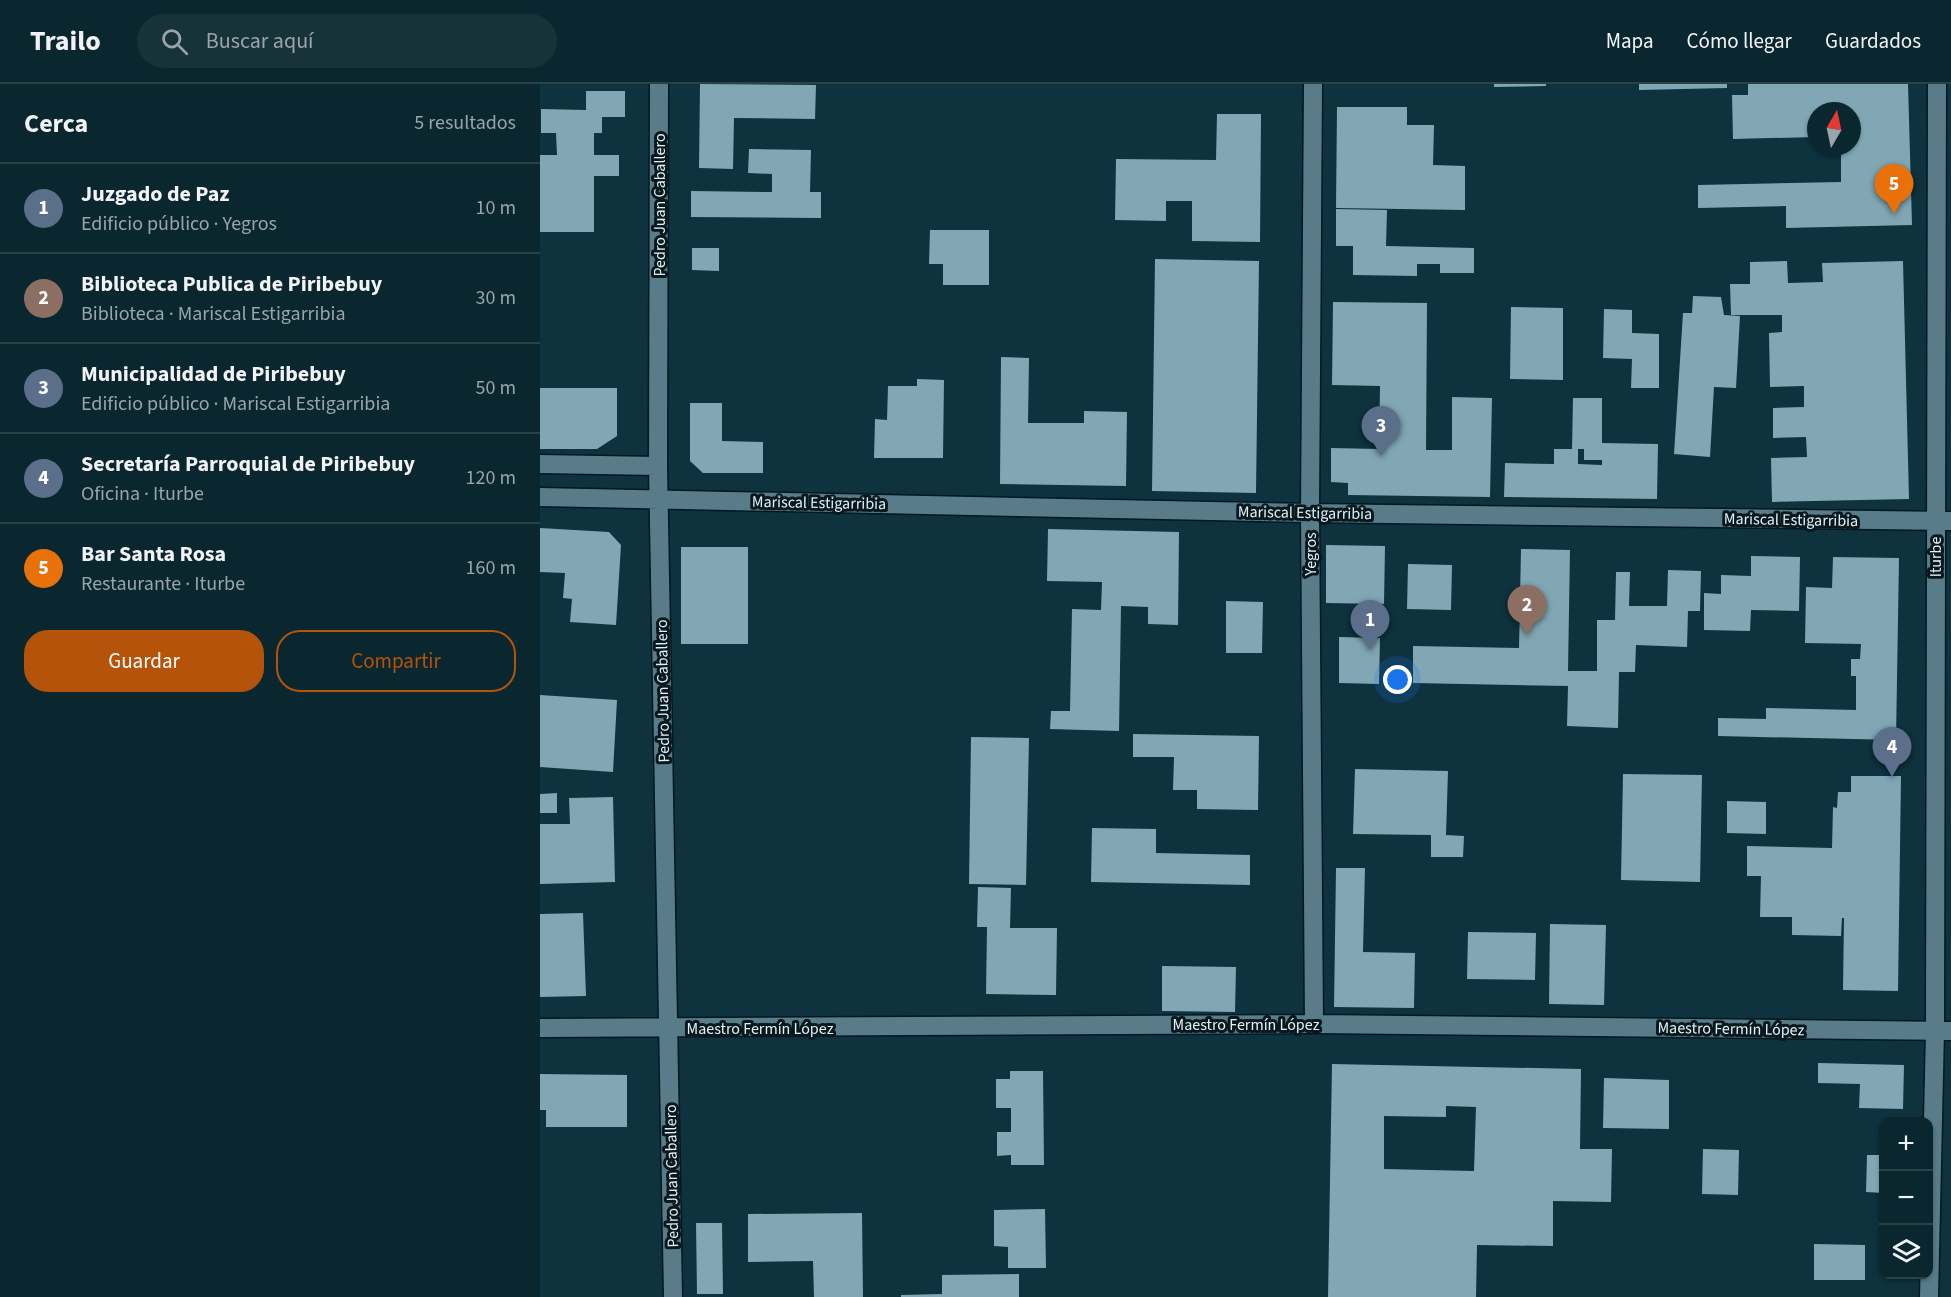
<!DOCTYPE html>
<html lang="es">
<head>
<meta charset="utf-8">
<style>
	:root { --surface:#0a262e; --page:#18323a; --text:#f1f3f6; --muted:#99a5aa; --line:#2a434a; --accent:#b45309 }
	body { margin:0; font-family:"Source Sans 3",sans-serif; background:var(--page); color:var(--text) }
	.controls { position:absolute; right:18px; bottom:18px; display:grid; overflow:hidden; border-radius:12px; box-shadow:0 2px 4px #0004 }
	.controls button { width:54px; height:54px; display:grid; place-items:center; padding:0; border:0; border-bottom:2px solid var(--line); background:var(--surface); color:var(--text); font:30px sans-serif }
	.compass { position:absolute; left:1267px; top:18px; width:54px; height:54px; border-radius:50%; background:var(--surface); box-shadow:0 2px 4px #0004; rotate:9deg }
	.you { position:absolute; left:858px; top:596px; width:21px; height:21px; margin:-15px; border:4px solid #fff; border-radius:50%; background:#1a73e8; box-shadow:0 0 0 9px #1a73e833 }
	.badge { display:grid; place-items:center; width:39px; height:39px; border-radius:50%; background:var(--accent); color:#fff; font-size:20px; font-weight:700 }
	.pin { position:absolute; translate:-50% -50px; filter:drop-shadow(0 2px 3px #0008) }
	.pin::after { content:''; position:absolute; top:32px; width:21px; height:18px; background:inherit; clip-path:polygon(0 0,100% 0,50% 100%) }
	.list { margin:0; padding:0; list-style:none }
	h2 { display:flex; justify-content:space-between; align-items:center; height:78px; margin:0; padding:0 24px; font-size:26px }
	h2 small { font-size:20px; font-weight:400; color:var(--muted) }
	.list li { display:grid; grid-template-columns:39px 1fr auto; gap:18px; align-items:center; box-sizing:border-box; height:90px; padding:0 24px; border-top:2px solid var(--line) }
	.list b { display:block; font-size:22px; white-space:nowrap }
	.list p { margin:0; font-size:20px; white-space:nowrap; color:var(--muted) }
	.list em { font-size:20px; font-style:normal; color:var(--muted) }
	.actions { display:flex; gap:12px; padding:18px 24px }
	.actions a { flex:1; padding:14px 0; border:2px solid var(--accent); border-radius:24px; text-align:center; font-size:21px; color:var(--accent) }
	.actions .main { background:var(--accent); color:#fff }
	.icon { flex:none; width:33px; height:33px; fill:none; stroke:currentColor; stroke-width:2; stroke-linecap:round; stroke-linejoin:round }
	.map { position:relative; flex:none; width:1411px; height:1213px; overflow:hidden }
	header { display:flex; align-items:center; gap:36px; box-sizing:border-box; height:84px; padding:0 30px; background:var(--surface); border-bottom:2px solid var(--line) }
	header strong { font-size:28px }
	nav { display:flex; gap:33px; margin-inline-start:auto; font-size:21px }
	.search { width:420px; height:54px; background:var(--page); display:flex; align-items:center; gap:15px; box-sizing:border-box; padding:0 21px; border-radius:33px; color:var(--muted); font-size:22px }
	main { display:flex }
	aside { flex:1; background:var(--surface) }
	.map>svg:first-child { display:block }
	.building { fill:#81a7b5; fill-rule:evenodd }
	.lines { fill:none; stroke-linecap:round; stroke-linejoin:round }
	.minor-casing { stroke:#001921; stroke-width:21 }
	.minor { stroke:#587c89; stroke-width:18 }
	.labels { text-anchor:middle; stroke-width:6; stroke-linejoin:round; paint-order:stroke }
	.street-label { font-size:16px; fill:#def2f9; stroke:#09181d }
</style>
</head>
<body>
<header>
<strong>Trailo</strong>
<div class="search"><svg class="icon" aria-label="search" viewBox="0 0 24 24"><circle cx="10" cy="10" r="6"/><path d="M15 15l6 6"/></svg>Buscar aquí</div>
<nav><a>Mapa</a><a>Cómo llegar</a><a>Guardados</a></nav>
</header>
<main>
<aside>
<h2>Cerca<small>5 resultados</small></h2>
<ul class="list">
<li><span class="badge" style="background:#5c6f8a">1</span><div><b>Juzgado de Paz</b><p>Edificio público · Yegros</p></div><em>10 m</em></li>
<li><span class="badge" style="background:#8d6e63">2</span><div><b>Biblioteca Publica de Piribebuy</b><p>Biblioteca · Mariscal Estigarribia</p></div><em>30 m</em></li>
<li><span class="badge" style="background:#5c6f8a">3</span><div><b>Municipalidad de Piribebuy</b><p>Edificio público · Mariscal Estigarribia</p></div><em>50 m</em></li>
<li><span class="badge" style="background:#5c6f8a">4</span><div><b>Secretaría Parroquial de Piribebuy</b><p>Oficina · Iturbe</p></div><em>120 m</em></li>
<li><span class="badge" style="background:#e8710a">5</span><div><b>Bar Santa Rosa</b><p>Restaurante · Iturbe</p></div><em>160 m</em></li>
</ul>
<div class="actions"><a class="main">Guardar</a><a>Compartir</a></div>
</aside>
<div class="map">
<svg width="1411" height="1213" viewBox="0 0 1411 1213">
	<rect width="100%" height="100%" fill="#0e323e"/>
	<path class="building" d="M160,0L276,1L275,35L194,34L193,85L159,84Z
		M954,0H1006V2L954,3Z
		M1099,0H1187V4L1099,6Z
		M1208,0H1368L1372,141L1246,144V122L1158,124V101L1301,98V71H1290L1289,63H1312V27H1276V53L1193,55L1192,11H1208Z
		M46,7H85V33H62V49H54V71H79V92H54V148H0V71H17L16,49H1V25L46,26Z
		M797,23H867V41H894L893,81L925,82V126L796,124Z
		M677,30H721L720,158L652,157V117H626V137L575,136L576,75L676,76Z
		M209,65L271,66L270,108H281V134L151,133V107L232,108V90L208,89Z
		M796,125L847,126L846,162L934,164V189H900V180H877V192L813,191V162H796Z
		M390,146H449V201H403V180H389Z
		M152,164H179V187L152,186Z
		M615,175L719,177L716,409L612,407Z
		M1247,177L1248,199L1283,198L1282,179L1363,177L1369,415L1232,418L1231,374L1267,373L1266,353L1233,354V324L1264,323V302L1230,303L1229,249L1242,248V231H1191L1190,200H1210V178Z
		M1153,212L1181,213L1184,231L1200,232L1196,304L1174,303L1170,373L1134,370L1143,229H1152Z
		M793,218L887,219L886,366H912V313L952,314L950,413L808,411V399L791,398V364L839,365L840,302L792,301Z
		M971,223L1023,224V296L970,295Z
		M1064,225L1092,226V249L1119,250V304H1091L1092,275L1063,274Z
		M461,273L489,274L488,339H544V327L587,328L586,402L460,400Z
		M377,295L404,296L403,374H334L335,335L347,336L348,302H377Z
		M0,304H77V352L57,365H0Z
		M1033,314H1062V359L1118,360L1117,415L964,413L965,379L1014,380V365H1032ZM1038,365H1044V376H1062V381L1038,380Z
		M150,319H182V357L223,358V389H163L150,377Z
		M0,444L69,448L81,461L76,541L30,538L32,515L23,514L25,489L0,488Z
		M508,445L639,448L638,541L608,540V523L581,522L579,647L510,645L511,627H530L532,525L561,526L562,498L507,497Z
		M786,461L845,462L844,520L786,519Z
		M141,463H208V560H141Z
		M981,465L1030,466L1028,587H1057V536H1075L1076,488H1090L1089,522H1127L1128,486L1161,487L1160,527H1148L1147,563L1096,561L1095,588H1079L1078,644L1027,642L1028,602L873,599V562L979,564Z
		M1211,472L1260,473L1259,527L1211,526L1210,547L1164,546V509L1181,510V491L1211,492Z
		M1293,473L1359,474L1356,656L1178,652V634L1226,635V624L1316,626V592H1311V575H1320L1321,560L1265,559L1266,503L1292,504Z
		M868,480L912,481L911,526L867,525Z
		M686,517L723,518L722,569H686Z
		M799,553L840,554L839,600L799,599Z
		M0,611L77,616L73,688L0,683Z
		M593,650L719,652L718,726L657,725V706H633L634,673H593Z
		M431,653L489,654L486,801L429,800Z
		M815,685L908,687L906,751L924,752L923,773H891V751L813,750Z
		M1083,690L1162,691L1160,798L1081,796Z
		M1311,692H1361L1358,907L1303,906L1304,834H1302L1301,852L1252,851V833H1220L1221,792H1207V762L1292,764L1293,723L1297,724L1298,708H1311Z
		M17,709V729H0V710Z
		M73,713L75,798L0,800V740H30L29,714Z
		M1187,717L1226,718V750L1187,749Z
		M552,744L616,745V769L710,771V801L551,798Z
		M796,784H825L823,868L875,869L874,924L794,923Z
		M438,803L471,804L470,844H517L516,911L446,910L447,843H437Z
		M43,829L46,912L0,913V830Z
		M1010,840L1066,841L1064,921L1009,920Z
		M928,848L996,849L995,896L927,895Z
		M622,882L696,883L695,928L622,927Z
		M1278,979L1364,981L1363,1025L1319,1024L1320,1000L1278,999Z
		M792,980L1041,985L1040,1065H1072L1071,1118L1013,1117V1162L937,1161L936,1213H788ZM906,1022L936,1023L934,1087L844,1085V1032L906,1033Z
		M470,987H503L504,1081H471V1071L457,1072V1048H471V1024H456V995H470Z
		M0,990L87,991V1043H6V1026H0Z
		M1064,994L1129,996V1045L1063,1044Z
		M1163,1065L1199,1066L1198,1111L1162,1110Z
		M1327,1071H1344V1109L1326,1108Z
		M505,1125L506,1184H468V1163L454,1162V1126Z
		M322,1129L323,1213H274L273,1177L208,1178V1130Z
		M156,1139H182L183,1210H157Z
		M1274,1160L1325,1161V1196H1274Z
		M479,1190V1213H361V1211L402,1210V1191Z"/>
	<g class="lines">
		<defs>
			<path id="minor" d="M119,0L118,382L133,1213
				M773,0L770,429L774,940
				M0,380L118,382
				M0,413L770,429L1411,437
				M0,944L774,940L1411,947
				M1389,1213L1395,947L1397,0"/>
		</defs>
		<use href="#minor" class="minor-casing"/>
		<use href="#minor" class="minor"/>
	</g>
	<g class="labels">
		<g class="street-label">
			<text transform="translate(119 121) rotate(-90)" y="6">Pedro Juan Caballero</text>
			<text transform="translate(279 418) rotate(1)" y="6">Mariscal Estigarribia</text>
			<text transform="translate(765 428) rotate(1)" y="6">Mariscal Estigarribia</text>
			<text transform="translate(1251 435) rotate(1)" y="6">Mariscal Estigarribia</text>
			<text transform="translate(770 470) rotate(-90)" y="6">Yegros</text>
			<text transform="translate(1395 473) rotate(-90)" y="6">Iturbe</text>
			<text transform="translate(122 607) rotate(-91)" y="6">Pedro Juan Caballero</text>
			<text x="706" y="946">Maestro Fermín López</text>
			<text x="220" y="950">Maestro Fermín López</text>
			<text transform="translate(1191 944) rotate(1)" y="6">Maestro Fermín López</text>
			<text transform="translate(131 1092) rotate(-91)" y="6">Pedro Juan Caballero</text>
		</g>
	</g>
</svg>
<div class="controls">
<button>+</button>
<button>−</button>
<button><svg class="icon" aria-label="layers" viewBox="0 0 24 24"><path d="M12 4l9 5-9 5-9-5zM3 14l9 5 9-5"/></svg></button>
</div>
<svg class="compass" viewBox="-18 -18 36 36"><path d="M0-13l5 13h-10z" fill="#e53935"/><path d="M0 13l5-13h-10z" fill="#99a5aa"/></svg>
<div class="you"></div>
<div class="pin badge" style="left:830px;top:566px;background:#5c6f8a">1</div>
<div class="pin badge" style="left:987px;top:551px;background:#8d6e63">2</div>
<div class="pin badge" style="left:841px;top:372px;background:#5c6f8a">3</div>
<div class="pin badge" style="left:1352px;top:693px;background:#5c6f8a">4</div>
<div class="pin badge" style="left:1354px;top:130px;background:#e8710a">5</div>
</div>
</main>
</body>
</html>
